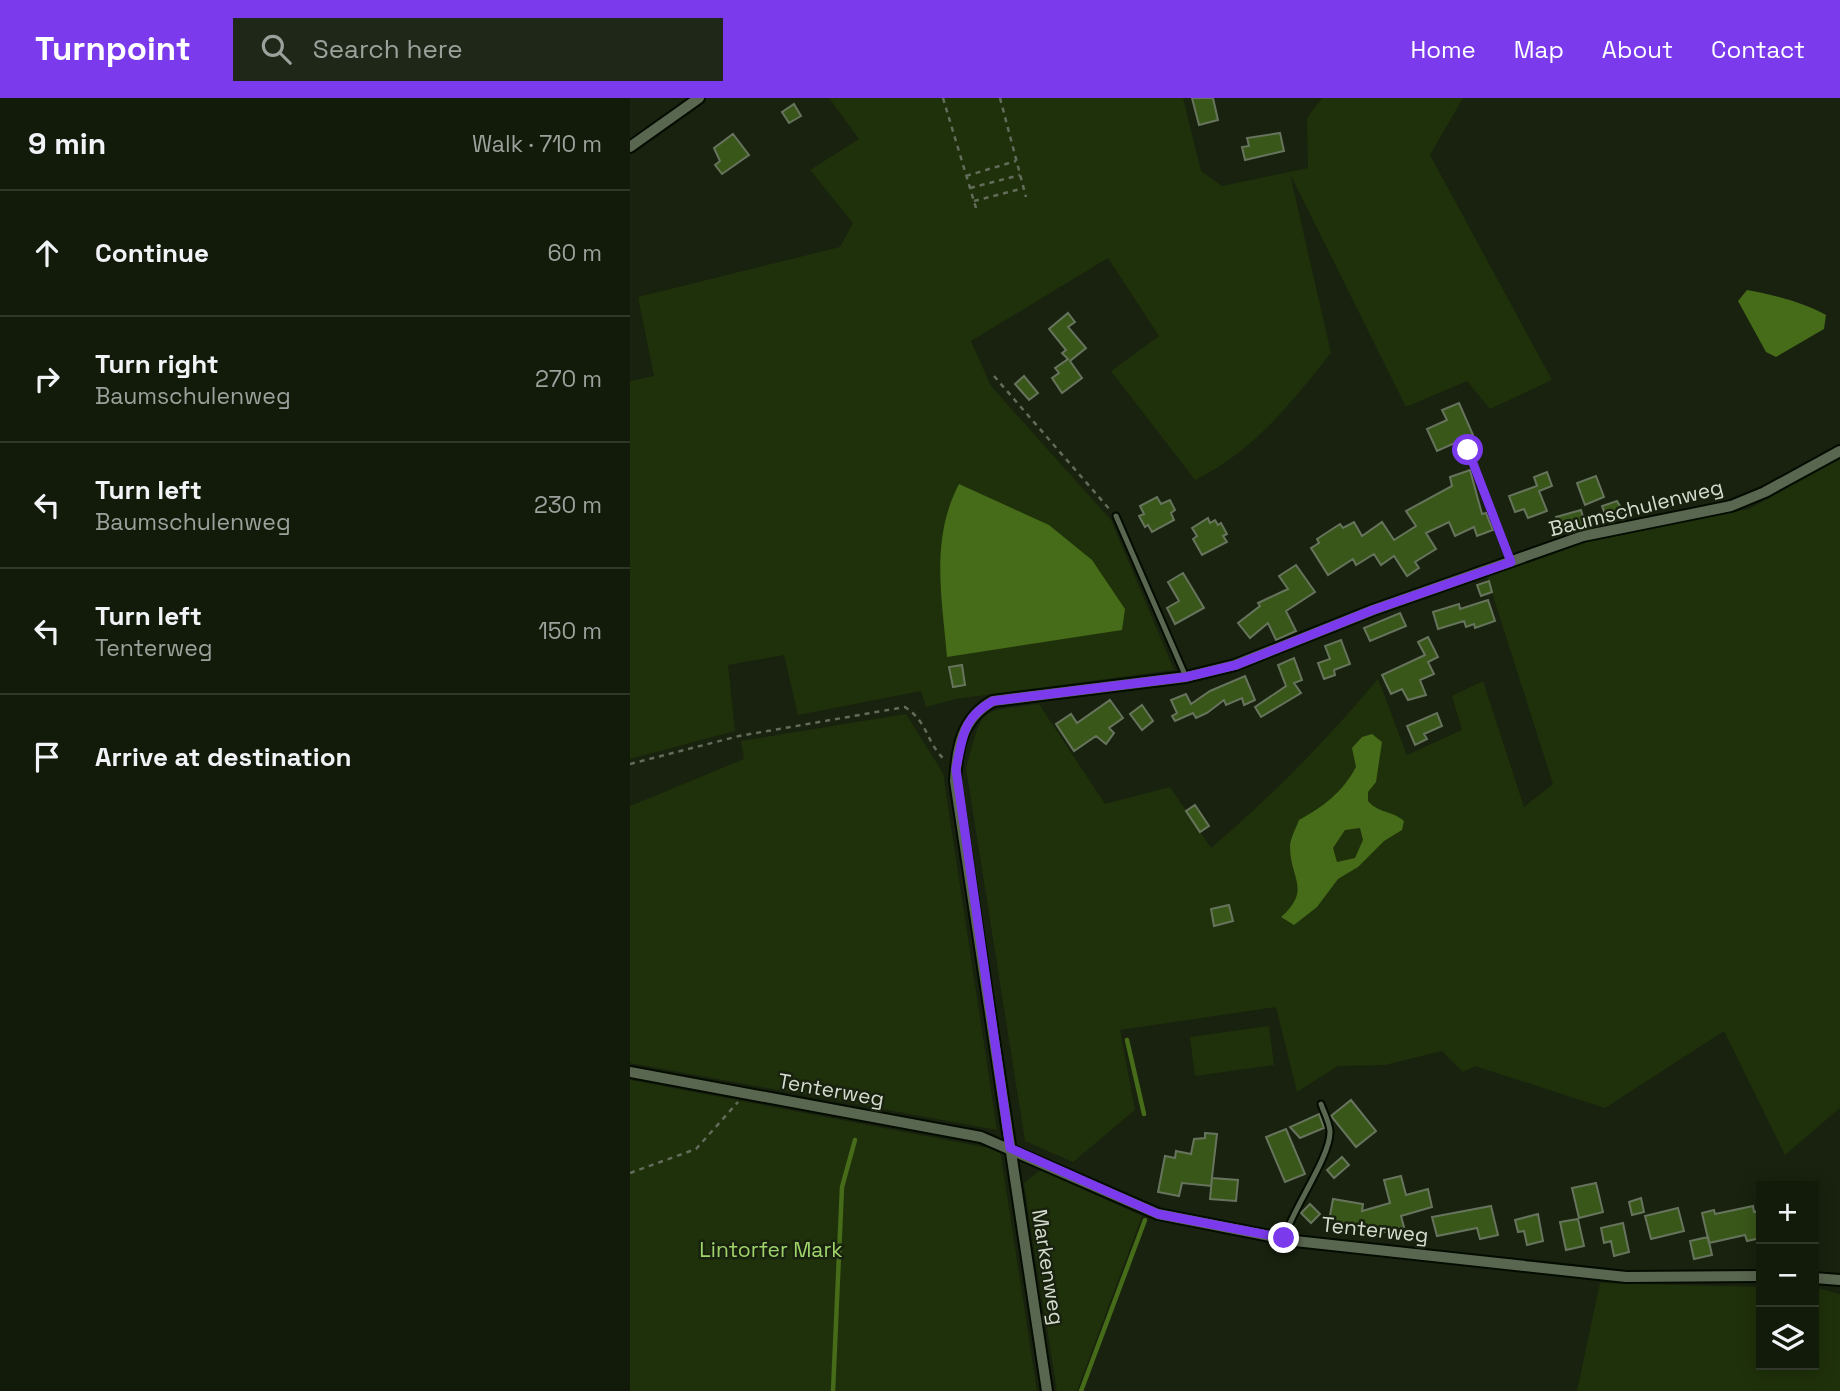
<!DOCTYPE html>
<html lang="en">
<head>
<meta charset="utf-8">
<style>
	:root { --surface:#121a0a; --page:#1f2718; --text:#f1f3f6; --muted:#9ca19c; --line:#31382b; --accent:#7c3aed }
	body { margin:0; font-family:"Space Grotesk",sans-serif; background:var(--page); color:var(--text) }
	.controls { position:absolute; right:21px; bottom:21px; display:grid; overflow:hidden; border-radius:0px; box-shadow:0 4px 18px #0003 }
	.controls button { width:63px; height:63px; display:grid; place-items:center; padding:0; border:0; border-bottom:2px solid var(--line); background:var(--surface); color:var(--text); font:35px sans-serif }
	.stop { position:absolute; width:21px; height:21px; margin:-16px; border:5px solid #7c3aed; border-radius:50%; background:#fff }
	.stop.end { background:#7c3aed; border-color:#fff; box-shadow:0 2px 7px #0008 }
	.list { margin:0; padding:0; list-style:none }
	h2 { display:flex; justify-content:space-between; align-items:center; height:91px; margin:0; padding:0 28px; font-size:30px }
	h2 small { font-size:23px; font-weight:400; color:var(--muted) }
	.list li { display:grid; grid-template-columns:46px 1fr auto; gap:21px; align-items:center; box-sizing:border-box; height:126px; padding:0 28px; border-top:2px solid var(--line) }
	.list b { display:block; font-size:26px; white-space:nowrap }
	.list p { margin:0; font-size:23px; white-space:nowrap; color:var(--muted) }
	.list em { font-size:23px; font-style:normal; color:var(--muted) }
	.icon { flex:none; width:38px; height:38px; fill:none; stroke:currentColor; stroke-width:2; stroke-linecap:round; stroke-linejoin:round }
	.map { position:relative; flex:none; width:1210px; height:1293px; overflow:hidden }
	header { display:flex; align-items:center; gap:42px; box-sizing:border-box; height:98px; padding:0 35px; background:var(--accent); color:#fff }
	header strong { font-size:33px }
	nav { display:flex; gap:38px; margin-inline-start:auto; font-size:24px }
	.search { width:490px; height:63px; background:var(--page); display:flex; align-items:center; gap:18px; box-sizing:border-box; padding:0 24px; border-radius:0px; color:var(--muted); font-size:26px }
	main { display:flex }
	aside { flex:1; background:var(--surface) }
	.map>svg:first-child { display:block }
	.green { fill:#1f310a }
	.water { fill:#466b19; fill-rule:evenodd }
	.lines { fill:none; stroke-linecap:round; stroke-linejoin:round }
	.stream { stroke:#466b19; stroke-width:4.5 }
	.building { fill:#3a571a; stroke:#67745d; stroke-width:2 }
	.service-casing { stroke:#040b00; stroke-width:9 }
	.minor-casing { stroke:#040b00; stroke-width:14 }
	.path { stroke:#636b5a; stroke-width:2.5; stroke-dasharray:5 5; stroke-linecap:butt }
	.service { stroke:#5a6750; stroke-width:5 }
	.minor { stroke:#5a6750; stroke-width:10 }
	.route { stroke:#7c3aed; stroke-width:9 }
	.labels { text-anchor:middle; stroke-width:5; stroke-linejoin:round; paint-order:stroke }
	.street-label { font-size:21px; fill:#d5dccf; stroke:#18220e }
	.park-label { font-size:21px; fill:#9fd46a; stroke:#18220e }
</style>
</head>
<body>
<header>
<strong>Turnpoint</strong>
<div class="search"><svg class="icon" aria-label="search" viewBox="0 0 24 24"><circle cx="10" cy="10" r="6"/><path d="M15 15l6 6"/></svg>Search here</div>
<nav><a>Home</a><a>Map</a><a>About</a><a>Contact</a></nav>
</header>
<main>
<aside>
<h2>9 min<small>Walk · 710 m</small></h2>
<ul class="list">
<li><svg class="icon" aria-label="ahead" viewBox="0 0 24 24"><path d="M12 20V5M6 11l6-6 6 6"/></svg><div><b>Continue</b></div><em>60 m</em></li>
<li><svg class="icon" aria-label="right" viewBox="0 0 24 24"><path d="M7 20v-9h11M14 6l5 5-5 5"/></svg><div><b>Turn right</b><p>Baumschulenweg</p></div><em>270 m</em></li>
<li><svg class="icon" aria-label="left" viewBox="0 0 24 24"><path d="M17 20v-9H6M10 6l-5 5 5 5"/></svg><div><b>Turn left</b><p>Baumschulenweg</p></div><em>230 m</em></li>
<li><svg class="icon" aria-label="left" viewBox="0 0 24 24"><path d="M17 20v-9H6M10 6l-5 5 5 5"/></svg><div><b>Turn left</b><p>Tenterweg</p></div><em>150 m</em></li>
<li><svg class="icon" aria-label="arrive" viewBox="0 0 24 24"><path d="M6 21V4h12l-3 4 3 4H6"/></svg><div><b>Arrive at destination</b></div></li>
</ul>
</aside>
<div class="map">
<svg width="1210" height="1293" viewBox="0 0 1210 1293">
	<rect width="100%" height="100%" fill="#18220e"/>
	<path class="green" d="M199,0H553L571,73L592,88L678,70L677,20L692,0H833L800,57L922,282L860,311L837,283L776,309L660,76L701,255C661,305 624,353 565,382L481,273L529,238L478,160L341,243L361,288L481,422L544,572L325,601L296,609L291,593L168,617L154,557L98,567L105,633L0,661V283L24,278L8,199L210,149L223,125L180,72L229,41Z
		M1210,361V1010L1155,1057L1094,933L975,1010L845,968L833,974L812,953L755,967L708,968L667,994L646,909L490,932L505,1012L443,1064L395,1043L336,670C354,609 345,614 409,606L475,706L540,689L581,750C641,699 697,642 748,581L777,657L832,632L822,598L853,583L894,709L923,686L857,479L960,443L1119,411Z
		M276,616L313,675L367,1032L0,965V708L114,661L111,643Z
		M639,928L644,967L565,978L560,939Z
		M0,982L370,1052L407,1293H0Z
		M410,1072L512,1118L447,1293H427L394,1085Z
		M970,1185L1131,1189V1267H1184V1189L1210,1196V1293H947Z"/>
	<path class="water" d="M1117,192C1144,197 1172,204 1196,217L1194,231L1146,259L1136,254L1108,203Z
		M329,386L419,427L462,462L495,511L492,532L317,559C312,500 300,441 329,386Z
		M742,636L752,644L746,684L738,694V703C748,715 763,713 774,723L772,732L754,743L728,769L708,781L687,809L664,827L651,819C682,792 660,780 660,749C660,741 666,730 669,722C694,708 712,695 726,669L722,650L732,639ZM730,730L733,742L725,760L707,764L703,750L715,732Z"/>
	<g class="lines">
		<path class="stream" d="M497,942L514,1016
			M203,1293L212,1089L225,1042
			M451,1293L515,1122"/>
	</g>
	<path class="building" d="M562,0H583L588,22L569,27Z
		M164,6L171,18L159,25L152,14Z
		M650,35L654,53L615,62L612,49L619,48L617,40Z
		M103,36L119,57L92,76L85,67L90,63L84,50Z
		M438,215L445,224L438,229L456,250L440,263L452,280L432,295L422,280L429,275L425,270L438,261L432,255L436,252L419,231Z
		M394,278L408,295L399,302L385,286Z
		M829,305L843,337L807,353L797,331L817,322L812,312Z
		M840,372L852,416L856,415L863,432L847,438L844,429L825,438L819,424L796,435L806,451L785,464L789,470L777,478L764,458L751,467L744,456L726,467L723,461L698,477L681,450L689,445L687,441L710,426L713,430L724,424L732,438L752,424L764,442L786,428L776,413L822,388L820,379Z
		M917,374L922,388L909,393L917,413L898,420L894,411L885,414L879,398L907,388L904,379Z
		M966,378L974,399L955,407L947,385Z
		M527,399L531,406L540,402L545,412L541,415L544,422L522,434L518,427L515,429L509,418L514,416L510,408Z
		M987,403L993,413L976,419L972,408Z
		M951,412L956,429L938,435L936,427L929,429L926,419Z
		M578,420L580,425L585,422L588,427L591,425L597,436L593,438L597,444L572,457L563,441L567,438L562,430Z
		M666,467L685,494L656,513L666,533L646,542L638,525L620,540L608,525L630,508L628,505L658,491L649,478Z
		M553,475L574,510L545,526L537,510L549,503L538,484Z
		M859,483L862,494L851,498L847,487Z
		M858,502L865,523L845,530L844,526L836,529L834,523L808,531L803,514L829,506L830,511Z
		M770,515L776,528L740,543L734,530Z
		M798,539L808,559L798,564L804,576L790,582L796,597L778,602L772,591L761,596L752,577L795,557L788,544Z
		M711,542L720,566L704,572L705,577L694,581L688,565L700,561L695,548Z
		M664,560L672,582L664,585L671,595L631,619L625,609L656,588L648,567Z
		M332,567L335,587L323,589L319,569Z
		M615,578L625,602L614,607L612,600L596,607L594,602L577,615L566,620L563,615L545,623L542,618L547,615L541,602L556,596L561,606L580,593Z
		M480,602L493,620L479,630L484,635L476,646L466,638L444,653L426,626L441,616L447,625Z
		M512,607L523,623L512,632L500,616Z
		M807,615L812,628L794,636L797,641L785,647L777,628Z
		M565,707L579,728L570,734L556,713Z
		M599,807L603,823L584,828L581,811Z
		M721,1002L746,1033L726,1049L701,1018Z
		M689,1016L694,1030L670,1040L660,1029Z
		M656,1031L675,1076L655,1084L636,1039Z
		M575,1035L587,1036L581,1088L552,1085L549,1098L528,1094L535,1058L545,1060L546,1053L561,1056L564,1041L575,1040Z
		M712,1059L719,1067L704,1080L697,1072Z
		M771,1078L776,1097L798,1091L802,1109L771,1118L774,1129L756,1134L699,1123L703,1101L733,1106L732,1113L760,1105L754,1082Z
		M582,1080L608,1082L606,1103L580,1101Z
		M966,1085L973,1114L949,1120L942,1090Z
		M1011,1100L1014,1114L1002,1117L999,1104Z
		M680,1106L690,1116L681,1125L671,1115Z
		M861,1108L868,1137L850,1141L847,1130L807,1138L802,1119Z
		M1123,1108L1124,1114L1131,1112V1140L1117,1143L1115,1137L1079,1145L1072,1115L1084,1112L1085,1116Z
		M1048,1110L1054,1133L1021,1141L1015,1118Z
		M908,1116L913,1143L897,1147L894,1133L888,1134L885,1122Z
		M948,1121L954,1148L936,1152L930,1124Z
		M993,1125L999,1154L984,1158L981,1143L974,1145L971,1130Z
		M1078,1139L1082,1157L1064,1161L1060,1143Z"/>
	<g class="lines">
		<defs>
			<path id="service" d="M838,352L881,464
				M486,418L556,579
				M654,1140C663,1110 701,1058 700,1033C699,1023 694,1015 691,1006"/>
			<path id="minor" d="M0,49L69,0
				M0,974L351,1039L528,1116L665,1143L996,1179L1131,1178
				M1184,1180L1210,1182
				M417,1293L325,683C327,649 332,620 363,603L556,579L605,567L743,512L953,438L1101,408L1135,394L1210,353"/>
		</defs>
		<use href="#service" class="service-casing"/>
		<use href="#minor" class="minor-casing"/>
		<path class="path" d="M313,0L346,110
			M370,0L396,99
			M336,78L386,63
			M340,90L390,77
			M344,103L394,90
			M364,278L481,413
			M0,666L109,638L275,609C299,625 296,645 315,662
			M0,1075L66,1051L108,1004"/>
		<use href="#service" class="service"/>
		<use href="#minor" class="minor"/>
	</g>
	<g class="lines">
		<path class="route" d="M654,1140L528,1116L380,1050L326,671C333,639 332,620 363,603L556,579L606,567L743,512L881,464L838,352"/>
	</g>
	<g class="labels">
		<g class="street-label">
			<text transform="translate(1006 410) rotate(-14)" y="7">Baumschulenweg</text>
			<text transform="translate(201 992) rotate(10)" y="7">Tenterweg</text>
			<text transform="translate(745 1132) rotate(6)" y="7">Tenterweg</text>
			<text transform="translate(418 1169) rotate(81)" y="7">Markenweg</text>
		</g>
		<g class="park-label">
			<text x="141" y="1159">Lintorfer Mark</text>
		</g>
	</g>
</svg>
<div class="controls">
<button>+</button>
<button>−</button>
<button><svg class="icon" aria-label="layers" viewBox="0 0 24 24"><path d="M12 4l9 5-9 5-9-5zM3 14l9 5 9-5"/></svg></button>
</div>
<div class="stop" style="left:838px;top:352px"></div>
<div class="stop end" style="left:654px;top:1140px"></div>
</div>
</main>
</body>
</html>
